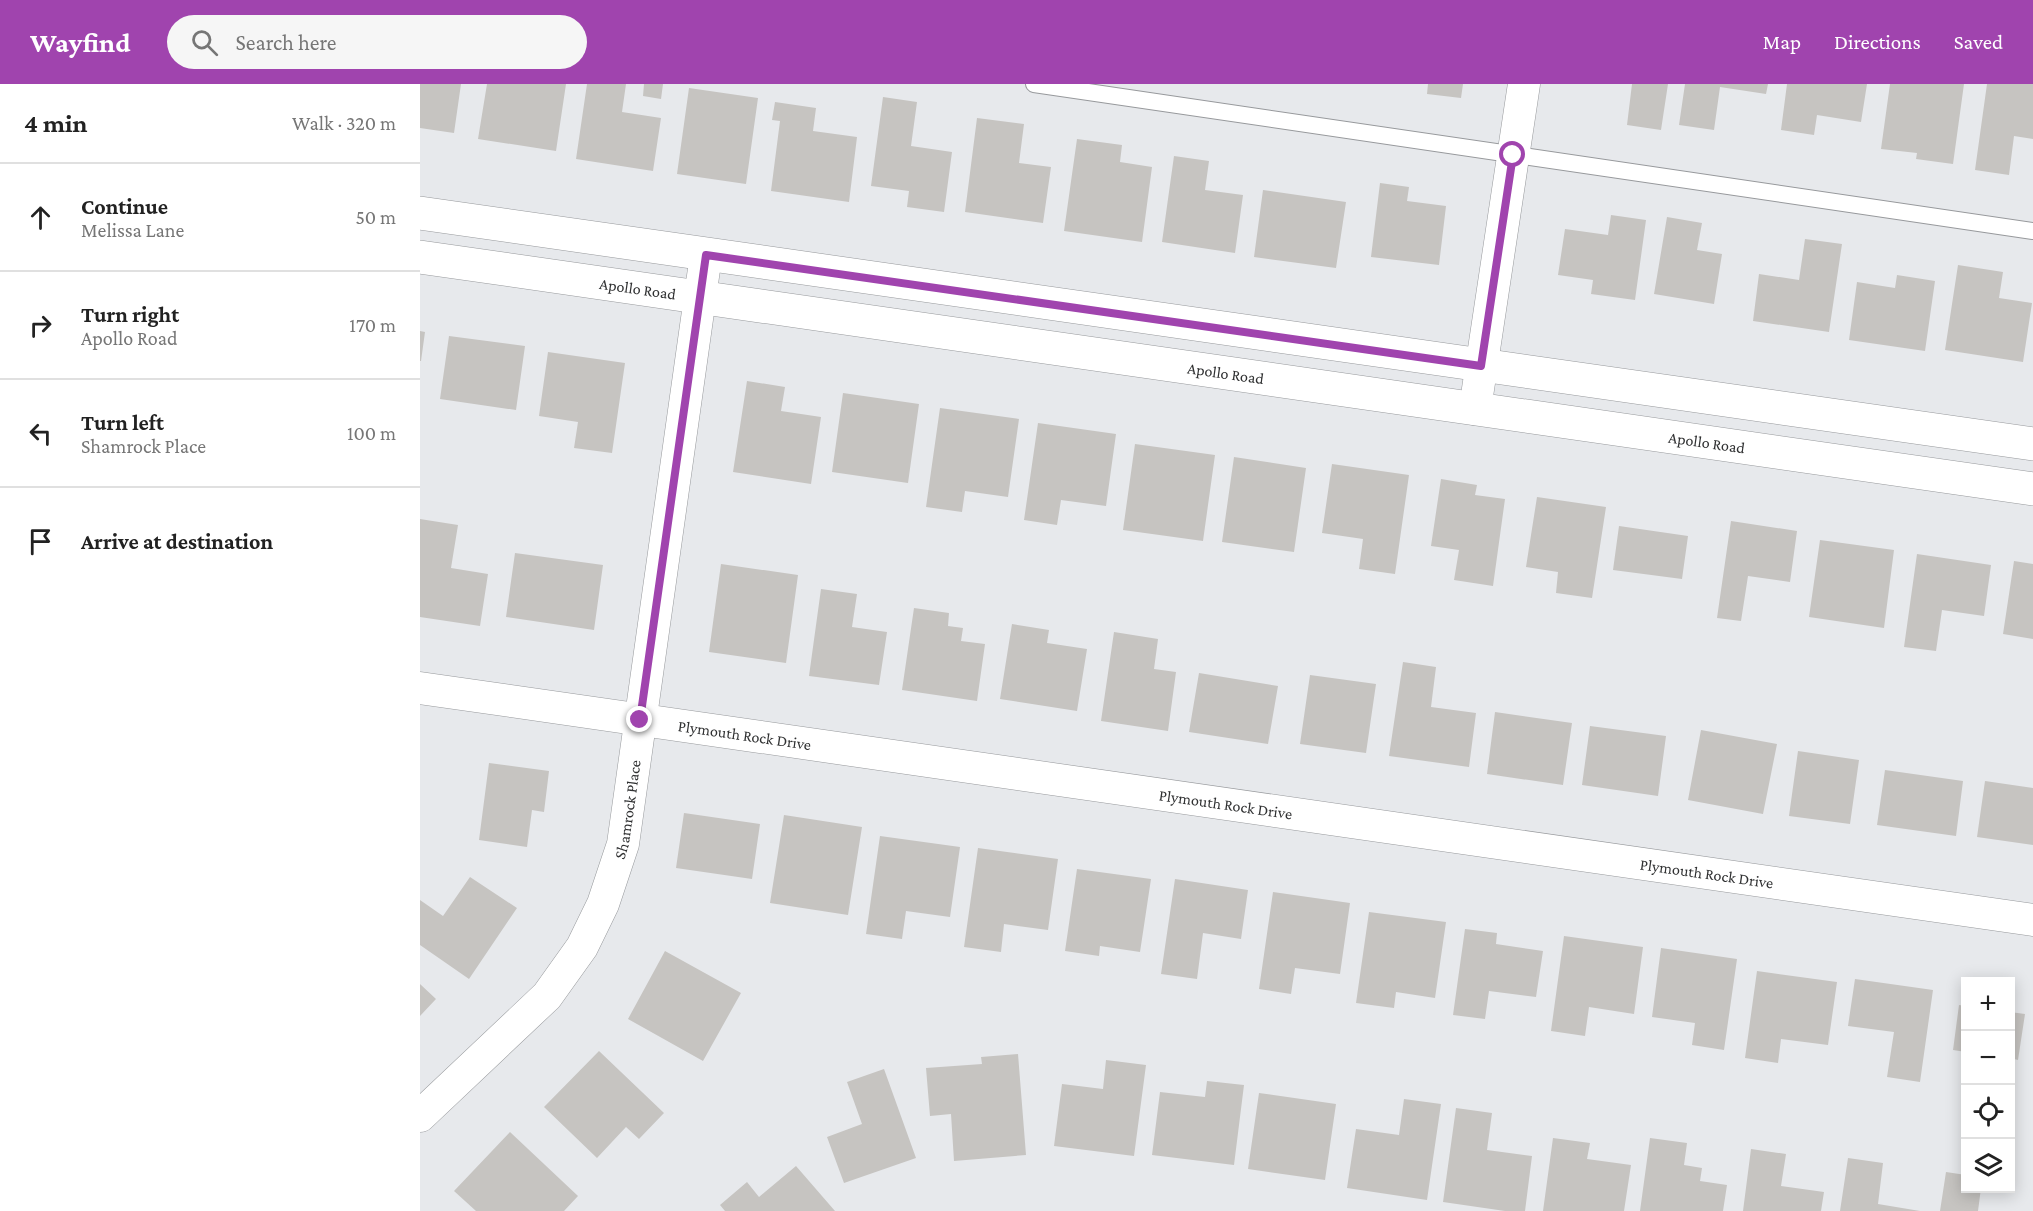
<!DOCTYPE html>
<html lang="en">
<head>
<meta charset="utf-8">
<style>
	:root { --surface:#fff; --page:#f6f6f6; --text:#222; --muted:#767676; --line:#e0e0e0; --accent:#a044ae }
	body { margin:0; font-family:"Crimson Pro",serif; background:var(--page); color:var(--text) }
	.controls { position:absolute; right:18px; bottom:18px; display:grid; overflow:hidden; border-radius:0px; box-shadow:0 3px 15px #0003 }
	.controls button { width:54px; height:54px; display:grid; place-items:center; padding:0; border:0; border-bottom:2px solid var(--line); background:var(--surface); color:var(--text); font:30px sans-serif }
	.stop { position:absolute; width:18px; height:18px; margin:-14px; border:4px solid #a044ae; border-radius:50%; background:#fff }
	.stop.end { background:#a044ae; border-color:#fff; box-shadow:0 2px 6px #0008 }
	.list { margin:0; padding:0; list-style:none }
	h2 { display:flex; justify-content:space-between; align-items:center; height:78px; margin:0; padding:0 24px; font-size:26px }
	h2 small { font-size:20px; font-weight:400; color:var(--muted) }
	.list li { display:grid; grid-template-columns:39px 1fr auto; gap:18px; align-items:center; box-sizing:border-box; height:108px; padding:0 24px; border-top:2px solid var(--line) }
	.list b { display:block; font-size:22px; white-space:nowrap }
	.list p { margin:0; font-size:20px; white-space:nowrap; color:var(--muted) }
	.list em { font-size:20px; font-style:normal; color:var(--muted) }
	.icon { flex:none; width:33px; height:33px; fill:none; stroke:currentColor; stroke-width:2; stroke-linecap:round; stroke-linejoin:round }
	.map { position:relative; flex:none; width:1613px; height:1127px; overflow:hidden }
	header { display:flex; align-items:center; gap:36px; box-sizing:border-box; height:84px; padding:0 30px; background:var(--accent); color:#fff }
	header strong { font-size:28px }
	nav { display:flex; gap:33px; margin-inline-start:auto; font-size:21px }
	.search { width:420px; height:54px; background:var(--page); display:flex; align-items:center; gap:15px; box-sizing:border-box; padding:0 21px; border-radius:33px; color:var(--muted); font-size:22px }
	main { display:flex }
	aside { flex:1; background:var(--surface) }
	.map>svg:first-child { display:block }
	.building { fill:#c6c4c1 }
	.lines { fill:none; stroke-linecap:round; stroke-linejoin:round }
	.service-casing { stroke:#97999c; stroke-width:18 }
	.minor-casing { stroke:#97999c; stroke-width:33 }
	.tertiary-casing { stroke:#97999c; stroke-width:34 }
	.service { stroke:#fff; stroke-width:16 }
	.minor { stroke:#fff; stroke-width:32 }
	.tertiary { stroke:#fff; stroke-width:33 }
	.route { stroke:#a044ae; stroke-width:8 }
	.labels { text-anchor:middle; stroke-width:5; stroke-linejoin:round; paint-order:stroke }
	.street-label { font-size:16px; fill:#303132; stroke:#f4f6f9 }
</style>
</head>
<body>
<header>
<strong>Wayfind</strong>
<div class="search"><svg class="icon" aria-label="search" viewBox="0 0 24 24"><circle cx="10" cy="10" r="6"/><path d="M15 15l6 6"/></svg>Search here</div>
<nav><a>Map</a><a>Directions</a><a>Saved</a></nav>
</header>
<main>
<aside>
<h2>4 min<small>Walk · 320 m</small></h2>
<ul class="list">
<li><svg class="icon" aria-label="ahead" viewBox="0 0 24 24"><path d="M12 20V5M6 11l6-6 6 6"/></svg><div><b>Continue</b><p>Melissa Lane</p></div><em>50 m</em></li>
<li><svg class="icon" aria-label="right" viewBox="0 0 24 24"><path d="M7 20v-9h11M14 6l5 5-5 5"/></svg><div><b>Turn right</b><p>Apollo Road</p></div><em>170 m</em></li>
<li><svg class="icon" aria-label="left" viewBox="0 0 24 24"><path d="M17 20v-9H6M10 6l-5 5 5 5"/></svg><div><b>Turn left</b><p>Shamrock Place</p></div><em>100 m</em></li>
<li><svg class="icon" aria-label="arrive" viewBox="0 0 24 24"><path d="M6 21V4h12l-3 4 3 4H6"/></svg><div><b>Arrive at destination</b></div></li>
</ul>
</aside>
<div class="map">
<svg width="1613" height="1127" viewBox="0 0 1613 1127">
	<rect width="100%" height="100%" fill="#e7e9ec"/>
	<path class="building" d="M0,0H41L34,49L0,44Z
		M67,0H146L136,67L58,55Z
		M167,0H206L202,28L241,34L233,87L156,75Z
		M224,0H243L241,15L223,12Z
		M1008,0H1043L1041,14L1007,10Z
		M1212,0H1248L1241,46L1207,41Z
		M1265,0H1348L1346,10L1300,3L1294,46L1259,41Z
		M1367,0H1447L1441,38L1397,31L1394,51L1361,46Z
		M1470,0H1544L1533,80L1496,75L1497,69L1461,65Z
		M1567,0H1613V55L1594,52L1589,91L1555,86Z
		M269,4L338,14L326,100L257,90Z
		M463,13L497,18L491,62L532,68L524,128L487,123L489,107L451,102Z
		M355,18L396,24L393,47L437,53L429,118L351,107L360,37L352,36Z
		M557,34L604,40L599,79L631,83L623,139L545,128Z
		M657,55L702,61L700,78L732,83L722,158L644,147Z
		M754,72L789,77L785,106L823,111L815,169L742,158Z
		M960,99L989,103L987,117L1026,122L1019,181L951,173Z
		M843,106L926,118L916,184L834,173Z
		M1191,131L1226,136L1215,216L1171,210L1173,196L1138,191L1145,145L1188,151Z
		M1247,133L1282,139L1277,166L1302,170L1294,220L1234,210Z
		M1385,155L1422,160L1409,248L1333,237L1339,190L1379,196Z
		M1538,181L1583,188L1579,214L1612,219L1603,278L1525,266Z
		M1477,191L1515,197L1505,267L1429,256L1437,198L1475,204Z
		M0,247L5,248L1,277H0Z
		M29,252L105,262L96,326L20,315Z
		M128,268L205,279L192,369L154,364L158,338L119,332Z
		M327,297L365,303L361,327L401,333L391,400L313,388Z
		M423,309L499,320L488,399L412,388Z
		M520,324L599,335L588,413L545,407L542,428L506,423Z
		M618,339L696,350L686,422L641,416L637,441L604,436Z
		M715,360L795,371L783,457L703,446Z
		M814,373L886,384L874,468L802,458Z
		M912,380L989,391L975,490L939,485L943,455L902,449Z
		M1021,395L1057,401L1055,411L1085,415L1073,502L1034,496L1039,466L1011,462Z
		M1117,413L1186,423L1172,514L1136,509L1138,488L1106,483Z
		M0,435L38,441L31,484L68,490L60,542L0,533Z
		M1311,437L1377,447L1370,498L1328,492L1321,537L1297,534Z
		M1199,442L1268,452L1262,495L1193,486Z
		M1400,456L1474,466L1464,544L1389,533Z
		M95,469L183,481L174,546L86,533Z
		M1497,470L1571,481L1564,532L1522,526L1516,567L1484,563Z
		M1594,477L1613,480V555L1583,550Z
		M301,480L378,491L366,579L289,568Z
		M401,505L437,510L432,543L467,548L459,601L389,592Z
		M494,524L529,529L528,542L543,544L541,557L565,560L557,617L482,606Z
		M592,540L629,546L627,559L667,565L657,627L580,615Z
		M694,548L738,555L734,585L756,588L748,647L681,637Z
		M983,578L1016,583L1011,623L1056,629L1049,683L969,672Z
		M779,589L858,602L848,660L769,648Z
		M890,591L956,600L946,669L880,660Z
		M1075,628L1152,639L1143,701L1067,690Z
		M1170,642L1246,652L1238,712L1162,701Z
		M1281,646L1357,660L1343,730L1268,716Z
		M1378,667L1439,676L1430,740L1369,732Z
		M69,679L129,687L124,728L112,726L107,763L59,756Z
		M1465,686L1543,697L1536,752L1457,741Z
		M1565,697L1613,704V761L1557,753Z
		M264,729L340,740L332,795L256,784Z
		M364,731L442,743L428,831L350,819Z
		M460,752L540,763L530,833L486,827L482,855L446,850Z
		M558,764L638,775L628,846L584,840L581,868L544,863Z
		M657,785L731,795L720,868L680,862L679,872L645,867Z
		M50,793L97,824L49,895L0,861V816L23,832Z
		M755,795L828,806L821,855L783,849L777,895L741,890Z
		M853,808L930,819L920,890L875,884L871,910L839,905Z
		M949,828L1026,838L1015,914L976,908L974,924L936,919Z
		M1045,845L1077,849L1076,860L1123,867L1116,913L1069,907L1065,935L1033,931Z
		M1144,852L1223,863L1214,930L1169,923L1165,952L1131,947Z
		M1241,864L1317,875L1304,966L1272,961L1275,939L1232,933Z
		M245,867L321,909L283,977L208,935Z
		M1337,887L1417,898L1408,961L1361,955L1358,979L1325,974Z
		M1435,895L1513,906L1500,998L1467,993L1474,948L1428,942Z
		M0,900L16,915L0,932Z
		M1539,921L1546,922V968L1533,966Z
		M1590,928L1605,930L1598,976L1590,974Z
		M179,967L244,1029L219,1055L206,1043L177,1074L124,1023Z
		M598,970L606,1071L534,1077L531,1030L510,1032L506,984L562,980L561,973Z
		M686,976L726,981L714,1072L634,1062L642,1000L683,1005Z
		M464,985L496,1074L424,1099L407,1053L442,1040L427,998Z
		M787,997L824,1001L814,1081L732,1071L740,1008L785,1013Z
		M839,1009L916,1020L905,1096L828,1085Z
		M984,1015L1021,1020L1007,1116L927,1104L936,1045L979,1051Z
		M1036,1024L1072,1029L1067,1066L1112,1072L1105,1127H1085L1023,1118Z
		M90,1048L158,1112L144,1127H56L34,1107Z
		M1133,1054L1170,1059L1167,1075L1211,1081L1204,1127H1123Z
		M1230,1054L1267,1059L1264,1081L1282,1084L1280,1097L1307,1101L1303,1127H1220Z
		M1331,1065L1366,1070L1361,1102L1404,1108L1401,1127H1323Z
		M1428,1074L1463,1079L1458,1120L1500,1127H1420Z
		M376,1082L415,1127H305L300,1121L327,1098L339,1113Z
		M1526,1088L1546,1091V1104H1561L1558,1127H1520Z"/>
	<g class="lines">
		<defs>
			<path id="service" d="M614,0L1613,147"/>
			<g id="minor">
				<path d="M1055,325L1104,0"/>
				<path id="s1" d="M0,604L1613,836"/>
				<path id="s2" d="M0,1032L127,912L162,863L183,820L203,760L286,171"/>
			</g>
			<g id="tertiary">
				<path d="M0,129L1613,360"/>
				<path id="s3" d="M0,173L1613,405"/>
			</g>
		</defs>
		<use href="#service" class="service-casing"/>
		<use href="#minor" class="minor-casing"/>
		<use href="#tertiary" class="tertiary-casing"/>
		<use href="#service" class="service"/>
		<use href="#minor" class="minor"/>
		<use href="#tertiary" class="tertiary"/>
	</g>
	<g class="lines">
		<path class="route" d="M220,636L286,171L1061,282L1093,71"/>
	</g>
	<g class="labels">
		<g class="street-label">
			<text dy="6" stroke="none"><textPath href="#s3" startOffset="220">Apollo Road</textPath></text>
			<text dy="6" stroke="none"><textPath href="#s3" startOffset="814">Apollo Road</textPath></text>
			<text dy="6" stroke="none"><textPath href="#s3" startOffset="1300">Apollo Road</textPath></text>
			<text dy="6" stroke="none"><textPath href="#s1" startOffset="328">Plymouth Rock Drive</textPath></text>
			<text dy="6" stroke="none"><textPath href="#s1" startOffset="814">Plymouth Rock Drive</textPath></text>
			<text dy="6" stroke="none"><textPath href="#s2" startOffset="381">Shamrock Place</textPath></text>
			<text dy="6" stroke="none"><textPath href="#s1" startOffset="1300">Plymouth Rock Drive</textPath></text>
		</g>
	</g>
</svg>
<div class="controls">
<button>+</button>
<button>−</button>
<button><svg class="icon" aria-label="locate" viewBox="0 0 24 24"><circle cx="12" cy="12" r="6"/><path d="M12 2v4M12 18v4M2 12h4M18 12h4"/></svg></button>
<button><svg class="icon" aria-label="layers" viewBox="0 0 24 24"><path d="M12 4l9 5-9 5-9-5zM3 14l9 5 9-5"/></svg></button>
</div>
<div class="stop" style="left:1093px;top:71px"></div>
<div class="stop end" style="left:220px;top:636px"></div>
</div>
</main>
</body>
</html>
